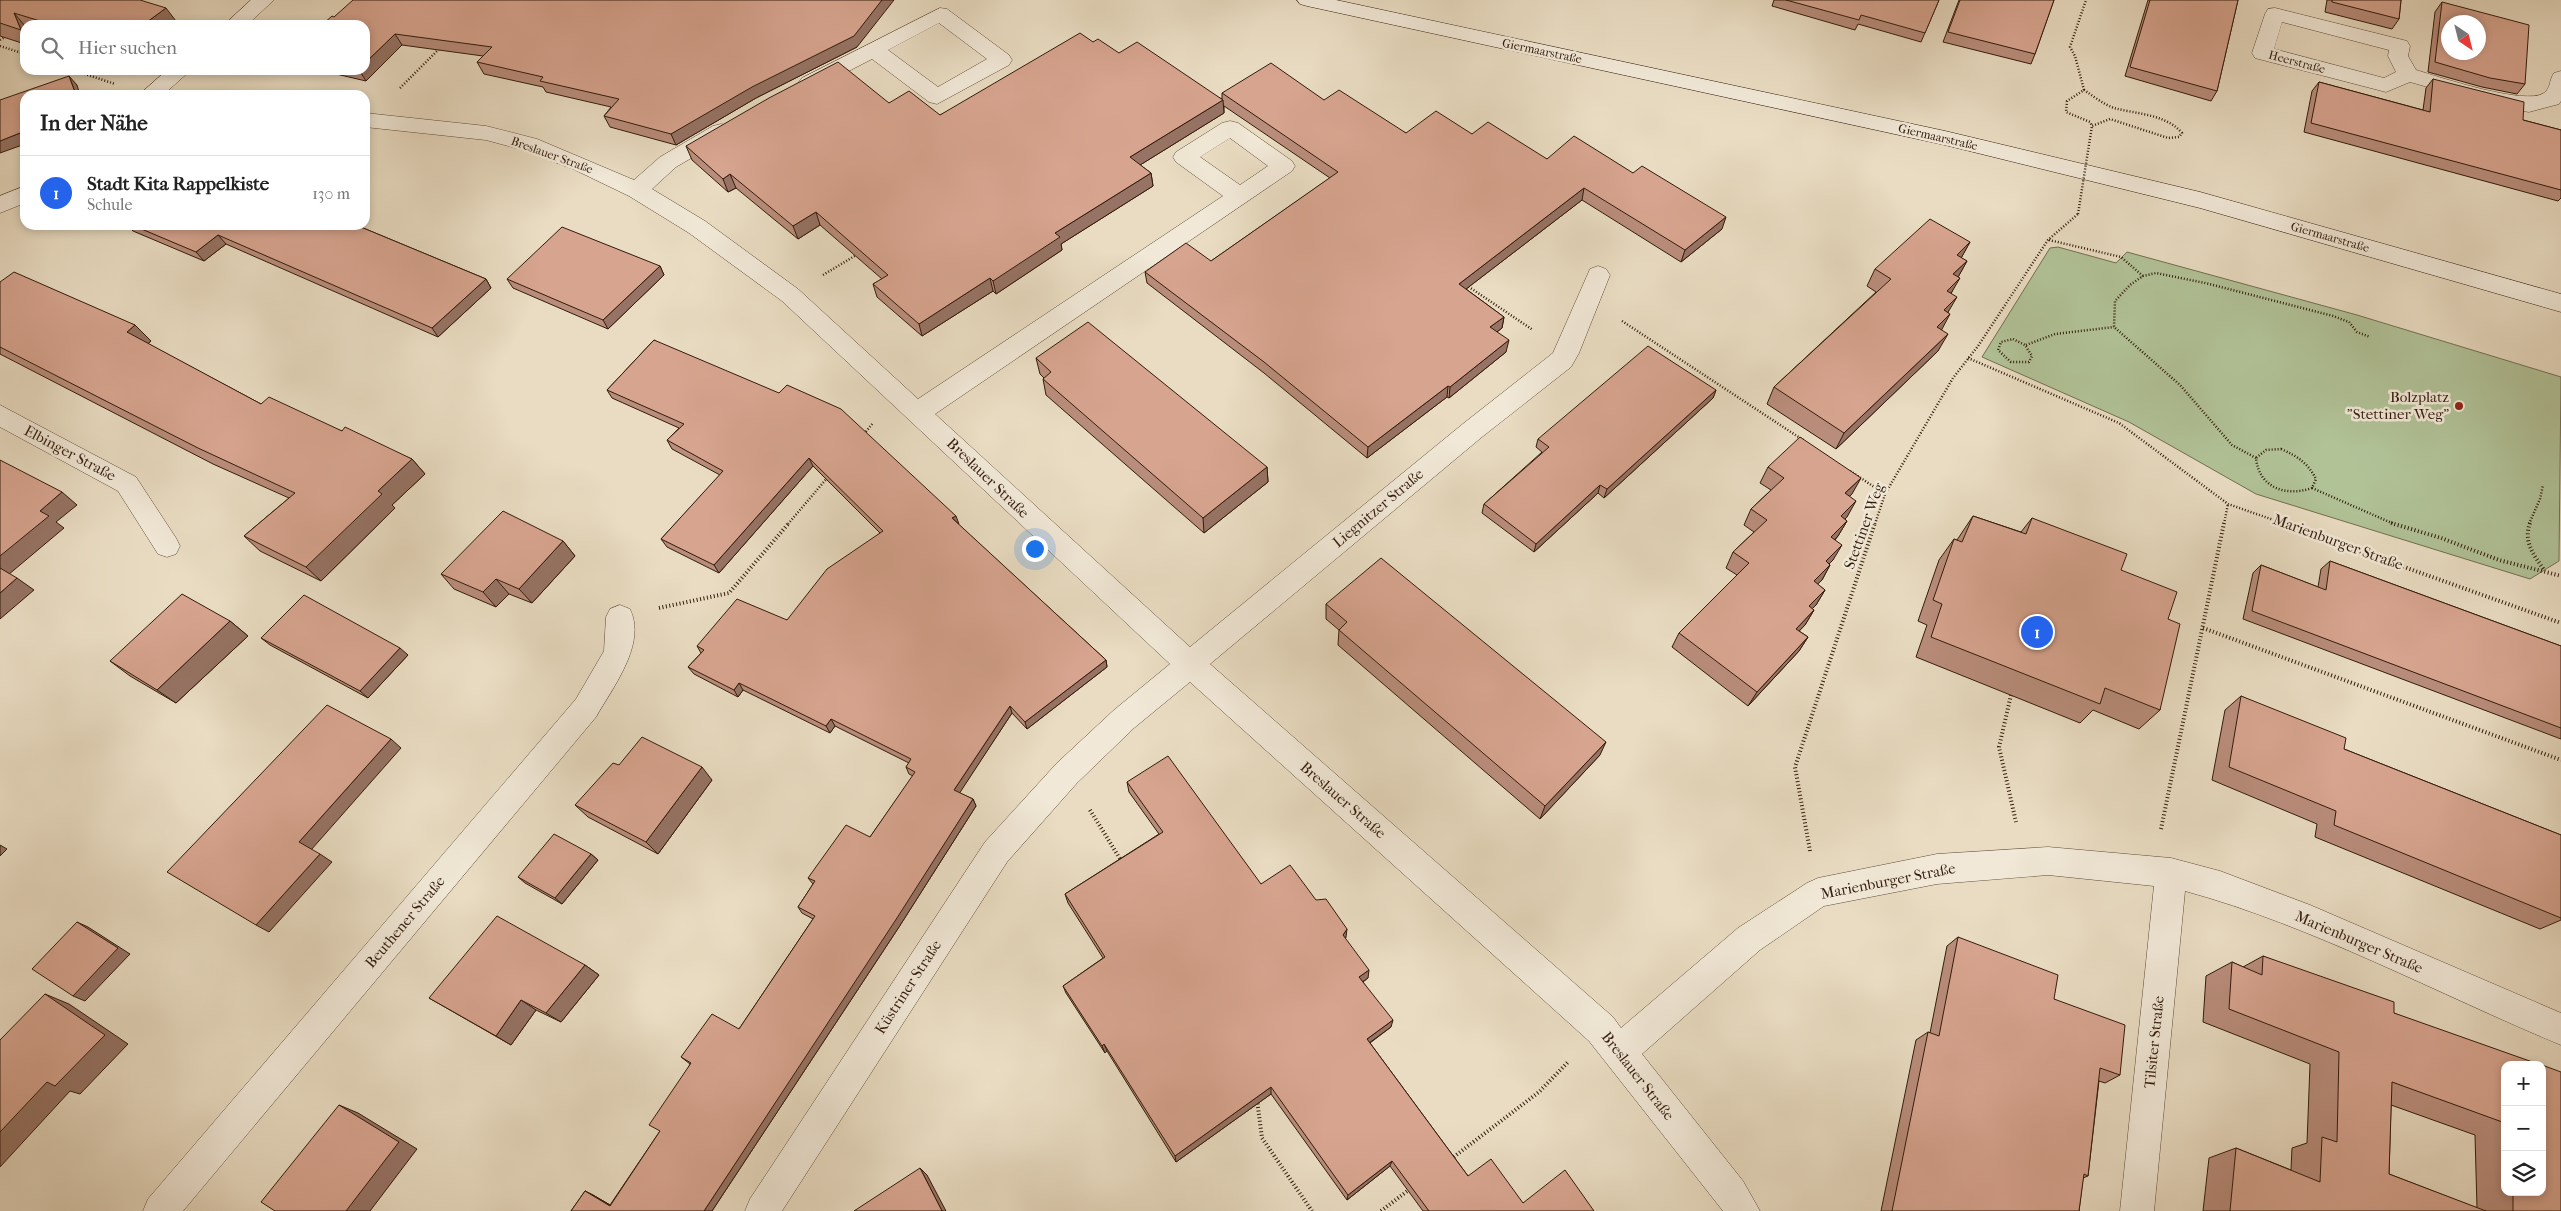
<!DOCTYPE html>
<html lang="de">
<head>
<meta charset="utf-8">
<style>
	:root { --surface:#fff; --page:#f2f2f2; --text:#222; --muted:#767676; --line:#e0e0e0; --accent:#2563eb }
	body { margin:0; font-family:"IM FELL French Canon",serif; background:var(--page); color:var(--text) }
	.controls { position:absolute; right:15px; bottom:15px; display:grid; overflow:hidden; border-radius:10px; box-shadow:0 2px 8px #0003 }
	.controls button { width:45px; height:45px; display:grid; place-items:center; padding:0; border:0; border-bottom:1px solid var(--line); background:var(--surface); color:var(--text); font:25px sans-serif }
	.compass { position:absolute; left:2441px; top:15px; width:45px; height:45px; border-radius:50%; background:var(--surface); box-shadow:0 2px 8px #0003; rotate:145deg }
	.you { position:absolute; left:1034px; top:548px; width:18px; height:18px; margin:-12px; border:4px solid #fff; border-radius:50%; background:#1a73e8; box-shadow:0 0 0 8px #1a73e833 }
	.badge { display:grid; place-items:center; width:32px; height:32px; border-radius:50%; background:var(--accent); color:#fff; font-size:16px; font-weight:700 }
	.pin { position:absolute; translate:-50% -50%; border:2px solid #fff; box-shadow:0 1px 5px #0006 }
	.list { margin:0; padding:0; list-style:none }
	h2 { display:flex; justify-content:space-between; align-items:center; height:65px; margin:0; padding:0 20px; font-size:21px }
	h2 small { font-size:16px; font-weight:400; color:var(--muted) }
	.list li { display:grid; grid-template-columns:32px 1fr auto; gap:15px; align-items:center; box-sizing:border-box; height:75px; padding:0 20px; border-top:1px solid var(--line) }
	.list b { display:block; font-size:19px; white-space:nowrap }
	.list p { margin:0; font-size:16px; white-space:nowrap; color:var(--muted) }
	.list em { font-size:16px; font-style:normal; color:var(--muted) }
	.icon { flex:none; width:28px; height:28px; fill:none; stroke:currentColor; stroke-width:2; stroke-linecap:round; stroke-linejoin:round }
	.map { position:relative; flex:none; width:2561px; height:1211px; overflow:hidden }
	.search { position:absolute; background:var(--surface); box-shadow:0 2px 8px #0003; left:20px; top:20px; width:350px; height:55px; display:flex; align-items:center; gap:12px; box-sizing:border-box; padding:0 18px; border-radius:15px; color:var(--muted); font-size:19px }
	.panel { position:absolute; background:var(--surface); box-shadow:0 2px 8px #0003; left:20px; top:90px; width:350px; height:140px; border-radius:15px }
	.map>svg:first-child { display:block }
	.green { fill:#b1c297; stroke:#726e51 }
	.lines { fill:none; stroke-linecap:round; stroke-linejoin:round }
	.minor-casing { stroke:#604b39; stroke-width:1 }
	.secondary-casing { stroke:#321b0b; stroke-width:1 }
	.path-far1 { stroke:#321b0b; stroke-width:2.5; stroke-dasharray:1 2; stroke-linecap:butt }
	.path { stroke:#321b0b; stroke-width:4; stroke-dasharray:1 2.5; stroke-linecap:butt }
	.minor { fill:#f1e8d7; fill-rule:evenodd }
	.secondary { fill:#f1e8d7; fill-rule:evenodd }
	.path-bridge { stroke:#321b0b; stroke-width:2.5; stroke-dasharray:1 2; stroke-linecap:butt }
	.wall { fill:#b98d7b; stroke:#321b0b; fill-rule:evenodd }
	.shaded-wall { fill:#967364; stroke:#321b0b }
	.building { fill:#d7a48f; stroke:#321b0b; fill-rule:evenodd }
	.poi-dot { fill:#8f2418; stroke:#f1e8d7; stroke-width:2 }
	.labels { text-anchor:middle; stroke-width:5; stroke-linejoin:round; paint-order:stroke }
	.far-street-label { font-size:12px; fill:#321b0b; stroke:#f1e8d7 }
	.poi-label { font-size:15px; fill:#321b0b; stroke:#f1e8d7; text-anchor:end }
	.street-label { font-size:15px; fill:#321b0b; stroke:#f1e8d7 }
</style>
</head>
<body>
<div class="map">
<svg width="2561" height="1211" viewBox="0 0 2561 1211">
	<rect width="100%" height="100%" fill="#e9dcc2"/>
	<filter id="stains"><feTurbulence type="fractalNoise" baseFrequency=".004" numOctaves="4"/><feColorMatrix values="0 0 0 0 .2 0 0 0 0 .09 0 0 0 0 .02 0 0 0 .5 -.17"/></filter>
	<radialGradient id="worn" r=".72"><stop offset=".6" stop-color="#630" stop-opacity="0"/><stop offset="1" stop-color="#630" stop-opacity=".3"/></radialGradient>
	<path class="green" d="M2058,247L2116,263L2127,252L2357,315L2561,377L2559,561L2530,579L2256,494L2129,422L1982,357L2050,248Z"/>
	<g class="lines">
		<defs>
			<path id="minor" d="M251,0H274L247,25H224Z
				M940,8L947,9L1009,55L1012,60L1009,65L937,104L929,102L872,59L816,88L809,90L802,88L798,83L802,78ZM939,23L987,59L938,87L888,50Z
				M2275,8L2407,41L2410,46L2408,56L2416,70C2439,77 2526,106 2544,93C2551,88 2549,80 2554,73L2561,71V101L2559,104L2529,112L2498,107L2410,82L2386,92L2255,58L2252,53L2265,14L2268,9ZM2282,22L2389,50L2388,56L2396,72L2384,78L2274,49Z
				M167,70H191L163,95H139Z
				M365,113L486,126L537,139L634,180L660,157L713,126L721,124L729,126L732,131L729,136L676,167L652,189L705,221L798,289L918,399L1223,196L1176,162L1173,157L1176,152L1222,123L1230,121L1238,123L1292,161L1295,166L1292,171L935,414L1190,647L1464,423L1553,353L1590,269L1598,266L1606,269L1610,275L1579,353L1571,367L1482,437L1210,664L1613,1017L1621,1028L1738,928L1807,883L1818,878L1937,854L2048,847L2171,858L2220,871L2310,905L2561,1013V1045C2438,994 2313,926 2185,891L2154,1211H2120L2154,886L2048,875L1937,884L1824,906L1760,950L1642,1054L1743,1181L1760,1211H1723L1589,1041L1190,682L1134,728L1077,783L1007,862L782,1211H745L750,1199L985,842L1057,763L1114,710L1170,664L782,301L689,233L629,196L573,169L523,150L486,140L365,127ZM1230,138L1268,166L1240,185L1200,157Z
				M25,186V203L0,213V196Z
				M0,405L136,477L176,538L180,546L176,554L167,557L158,554L118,491L0,427Z
				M620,605L630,609C647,644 613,687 596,717L183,1211H143L148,1199L576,699L604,651L606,617L610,609Z"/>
			<path id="secondary" d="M1297,0H1336L1945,131L2200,192L2561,294V312L2200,208L1945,145L1307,6L1300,4Z"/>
		</defs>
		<use href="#minor" class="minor-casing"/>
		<use href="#secondary" class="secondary-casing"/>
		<path class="path-far1" d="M0,40L8,35
			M0,46L25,54
			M73,70L115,84
			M400,88L440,48
			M2084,90C2093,96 2103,104 2114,108C2136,114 2166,114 2182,133L2179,137L2168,138L2110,119L2092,126L2090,122L2066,112L2067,101Z
			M2084,90L2075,56L2070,47L2086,0
			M2049,240L2121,257L2143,276
			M823,275L858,254
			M1466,285L1533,330
			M1622,321L1803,440
			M2013,339L2025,345L2032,356L2029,362H2011L1998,350L2001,342Z
			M2026,345L2055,334L2114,327
			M1968,358L2119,423L2228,504L2285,524
			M864,434L873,423
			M2281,449C2297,456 2308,463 2316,479L2312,488C2286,497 2259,488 2256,458L2266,450Z
			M2256,458L2232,445L2180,385L2114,327L2115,301L2130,285L2143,276L2156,273L2205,283L2333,316L2349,322L2357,332L2370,337
			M1850,471L1885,494
			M2312,488L2394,524
			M788,524L828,477
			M1875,524L1885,494L1953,378L1978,346L2048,240L2078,214
			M2224,524L2228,504
			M2529,524L2540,499L2543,485"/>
		<path class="path" d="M2281,523L2561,623
			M2391,523L2441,538L2499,560L2561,576
			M2530,523C2523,542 2534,555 2544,570
			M659,608L729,593L789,523
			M2203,628L2561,760
			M2011,695L1999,747L2016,822
			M1090,810L1122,862
			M2161,829L2224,523
			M1810,851L1795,767L1875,523
			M1257,1100L1262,1138L1312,1211
			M1451,1159L1539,1092L1569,1061
			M1381,1211L1410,1189"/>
		<use href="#minor" class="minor"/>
		<use href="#secondary" class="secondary"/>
		<path class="path-bridge" d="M2078,214L2092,126"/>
	</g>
	<path class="wall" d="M0,0L179,25H25V44L0,36Z
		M1774,0H1939L1921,42L1858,24L1855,30L1772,6Z
		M1959,0H2054L2035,54L2031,64L1943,42Z
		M2148,0H2238L2217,91L2211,101L2125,76Z
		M2327,0H2401L2399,19L2392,29L2325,12Z
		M2442,2L2525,84L2517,94L2482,87L2428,72L2435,12Z
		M365,25L857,47L756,98L676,145L610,127L604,116L611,107L546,92L543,87L484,74L477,62L483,56L402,45L366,81L319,70H365Z
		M1093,42L1222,99V93L1324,100L1406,133L1472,134L1547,159L1633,173L1722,229L1681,262L1582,200L1466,289L1504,317L1502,328L1497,332L1506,352L1449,398L1447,397L1367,458L1264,373L1147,283L1145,272L1211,261L1330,178L1224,106V113L1140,165L1151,173L1153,186L1061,244L1062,250L996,294L993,291L922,336L877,297L873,284L882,279L820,225L798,239L736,188L728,192L692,160L686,146L889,103L940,115Z
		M2433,79L2523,120L2561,130V198L2558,201L2304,132L2312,91L2319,82L2423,110L2426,88Z
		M127,225H356L486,279L491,288L438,337L226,244L204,261L133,231Z
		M1970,242L1961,258L1967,261L1958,277L1951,294L1948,313L1941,330L1938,351L1836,449L1767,404L1774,387L1876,292L1867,286L1875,269Z
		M660,266L664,275L608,329L513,288L507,279Z
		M0,282L135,325L151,341L148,344L261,404L342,431L412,459L425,474L392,505L395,508L321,581L260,551L244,536L289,498L213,464L0,354Z
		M654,340L958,524L1106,660L1107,667L1027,729L1012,713L959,793L973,799L976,806L899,927L712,1211H571L585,1191L593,1195L610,1205L660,1131L690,1064L681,1057L739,1029L813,919L802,913L798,907L813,884L808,878L870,837L913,776L909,774L906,767L909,763L835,726L830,733L743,690L738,697L694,674L688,667L701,653L697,646L787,620L880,533L813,466L719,573L667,547L661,539L720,475L672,449L667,440L679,428L612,398L607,390Z
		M1036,358L1267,467L1268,482L1204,533L1046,395L1043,379L1044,378L1040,374Z
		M1716,390L1713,398L1604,498L1598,493L1534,552L1482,513L1484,504L1542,452L1536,447L1538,439Z
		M1768,467L1852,494L1849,496L1847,517L1845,519L1847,521L1838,536L1835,540L1833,560L1829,564L1830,565L1822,580L1817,584L1825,590L1816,605L1812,609L1814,610L1805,625L1799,631L1808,637L1799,651L1748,706L1672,647L1679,633L1737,575L1726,568L1733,552L1754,532L1744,525L1751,509L1771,490L1760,483Z
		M1973,516L2021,532L2032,518L2121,570L2168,619L2160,710L2139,729L2093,710L2080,723L1916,657L1927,625L1918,621L1939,560L1954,539L1957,540Z
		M563,541L575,556L532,603L509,594L496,607L454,589L441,574Z
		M2330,561L2561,646V739L2243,619L2253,573L2261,565L2318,587L2321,569Z
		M1326,604L1600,755L1540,819L1338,645L1339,630L1326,619Z
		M230,621L248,636L176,703L130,676L110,661Z
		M261,638L408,655L368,698L270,645Z
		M2241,696L2344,749L2561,835V920L2540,929L2315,837L2317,824L2212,780L2225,710Z
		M619,765L712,780L658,854L588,817L575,805Z
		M1127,782L1261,884L1316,900L1346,937L1345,939L1368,978L1363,982L1391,1027L1370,1043L1468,1176L1523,1203L1594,1211H1423L1390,1166L1347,1200L1271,1094L1176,1162L1107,1051L1105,1053L1066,993L1063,986L1103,958L1068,903L1065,894L1159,834L1129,792Z
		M591,854L598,860L562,904L525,883L518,877Z
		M1958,937L2054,999L2120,1075L2105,1083L2099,1081L2088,1176L2083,1178L2079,1211H1881L1916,1040L1928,1032L1930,1033L1947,946Z
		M2263,956L2394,1013L2505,1065V1192H2542L2561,1211H2203L2209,1158L2236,1148L2291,1170L2292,1148L2307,1143L2310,1064L2203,1022L2206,976L2232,962L2243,967ZM2391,1105L2475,1135L2477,1208L2389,1174Z
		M585,965L599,975L561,1022L536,1010L511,1045L429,998Z"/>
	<path class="shaded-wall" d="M882,0H894L857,47L756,98L676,145L671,134Z
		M166,8L179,25H143Z
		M14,13L25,26V35L21,30Z
		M395,34L402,45L366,81L359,70H365V63Z
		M69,76L77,85L80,95H76Z
		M1223,100L1224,113L1132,170L1130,157Z
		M25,131V144L0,153V141Z
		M1151,173L1153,186L1061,244L1062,250L996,294L993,281L1055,233Z
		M730,174L736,188L728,192L723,179Z
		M1584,188L1582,200L1457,296L1459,284Z
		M816,212L820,225L798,239L793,226Z
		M1726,217L1722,229L1681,262L1685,250Z
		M218,235L226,244L204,261L196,252Z
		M1970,242L1960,260L1957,255Z
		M1967,261L1957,279L1953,274Z
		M660,266L664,275L608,329L603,320Z
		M990,278L993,291L922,336L919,324Z
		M1960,278L1950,295L1947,291Z
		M486,279L491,288L438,337L432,328Z
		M1957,297L1947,314L1944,310Z
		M1950,314L1941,331L1937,327Z
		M1504,317L1502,328L1488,339L1490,327Z
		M135,325L151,341L143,348L127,332Z
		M1948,334L1938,351L1836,449L1844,433Z
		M1509,340L1506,352L1449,398L1450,387Z
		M1448,386L1447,397L1367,458L1368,447Z
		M1716,390L1713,398L1604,498L1607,489Z
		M809,458L813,466L719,573L714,565Z
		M412,459L425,474L392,505L395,508L321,581L306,567L378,491Z
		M1267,467L1268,482L1204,533L1203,518Z
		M1861,478L1852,494L1836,509L1845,493Z
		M1600,485L1598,493L1534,552L1536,544Z
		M62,492L77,505L56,522L64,528L8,575L0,569V556L40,511Z
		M1856,501L1847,517L1832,532L1841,516Z
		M956,516L959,524L952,518Z
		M1847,521L1838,536L1822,553L1831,537Z
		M563,541L575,556L532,603L519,589Z
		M1842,545L1833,560L1817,576L1826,561Z
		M1830,565L1822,580L1805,596L1814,581Z
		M17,578L34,590L0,619V593Z
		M496,579L509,594L496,607L483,592Z
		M1825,590L1816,605L1800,621L1809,606Z
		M1814,610L1805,625L1788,643L1796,629Z
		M230,621L248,636L176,703L157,690Z
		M1808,637L1799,651L1748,706L1757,692Z
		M400,648L408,655L368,698L360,691Z
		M1106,660L1107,667L1027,729L1025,722Z
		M739,683L743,690L738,697L734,690Z
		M1010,706L1012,713L957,797L954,790Z
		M831,719L835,726L830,733L826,726Z
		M391,739L401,748L311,850L299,842Z
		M1606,742L1600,755L1540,819L1545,806Z
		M702,767L712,780L658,854L646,842Z
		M973,799L976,806L899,927L712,1211H704Z
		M0,845L7,849L0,856Z
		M320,854L332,862L269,932L256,925Z
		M591,854L598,860L562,904L555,898Z
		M77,922L88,927L130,954L85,1001L73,996Z
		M1347,929L1346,937L1342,944L1343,935Z
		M585,965L599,975L561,1022L546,1013Z
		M1369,970L1368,978L1358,985L1359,977Z
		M45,994L69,1004L128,1044L80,1094L70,1091L0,1167V1132Z
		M521,1000L536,1010L511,1045L496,1036Z
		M1393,1020L1391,1027L1365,1046L1367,1039Z
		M1104,1044L1107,1051L1105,1053L1102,1046Z
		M1271,1087V1094L1176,1162L1175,1156Z
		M339,1105L358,1113L417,1149L370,1211H346Z
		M1392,1161L1390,1166L1347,1200L1348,1195Z
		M920,1168L927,1175L946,1211H942Z
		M585,1191L593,1195L617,1209L610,1206Z"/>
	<path class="building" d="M0,0H140L166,8L143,25H53L14,13L21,30L0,23Z
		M353,0H882L854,36L752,87L671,134L604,116L619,99L540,81L543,77L477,62L492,47L395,34L365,63V25H322L332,16L334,17Z
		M1786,0H1939L1925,33L1861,15L1859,20Z
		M1960,0H2054L2035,54L1948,32Z
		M2150,0H2238L2217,91L2130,67Z
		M2332,0H2401L2399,19L2332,2Z
		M2442,2L2529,25L2525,84L2490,78L2435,62ZM2448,22H2478V52H2448Z
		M1080,33L1093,42L1098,39L1119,53L1137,42L1223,100L1130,157L1151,173L1055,233L1060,237L993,281L990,278L919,324L873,284L888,275L816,212L793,226L730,174L723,179L686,146L769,98L838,62L889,103L909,91L940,115Z
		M1271,63L1324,100L1339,90L1406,133L1436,111L1472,134L1488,122L1547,159L1574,136L1633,173L1642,166L1726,217L1685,250L1584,188L1459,284L1504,317L1490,327L1509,340L1450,387L1448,386L1368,447L1264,362L1145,272L1186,243L1211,261L1338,172L1222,93Z
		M69,76L76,95H25V131L0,141V100Z
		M2433,79L2524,102L2523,120L2561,130V190L2311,123L2319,82L2430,112Z
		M1930,219L1970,242L1957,255L1967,261L1953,274L1960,278L1947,291L1957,297L1944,310L1950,314L1937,327L1948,334L1844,433L1774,387L1891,279L1875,269Z
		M132,225H356L486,279L432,328L218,235L196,252Z
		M562,227L660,266L603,320L507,279Z
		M14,272L135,325L127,332L261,404L269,397L342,431L345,427L412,459L378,491L382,494L306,567L244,536L295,493L198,448L0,347V282Z
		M1088,322L1267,467L1203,518L1043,379L1051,372L1036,358Z
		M654,340L779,393L787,385L841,409L956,516L952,518L1106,660L1025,722L1010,706L954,790L973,799L895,921L704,1211H571L585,1191L610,1206L660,1131L649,1125L691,1063L681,1057L712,1014L739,1029L815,916L798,907L815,881L808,878L846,825L870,837L915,772L906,767L911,759L831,719L826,726L739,683L734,690L688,667L704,650L697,646L737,599L787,620L827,569L883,531L809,458L714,565L661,539L723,471L667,440L684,424L607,390Z
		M1648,346L1716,390L1607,489L1600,485L1536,544L1484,504L1549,447L1538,439Z
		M1800,437L1861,478L1845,493L1856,501L1841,516L1847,521L1831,537L1842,545L1826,561L1830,565L1814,581L1825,590L1809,606L1814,610L1796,629L1808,637L1757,692L1679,633L1749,563L1733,552L1767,520L1751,509L1784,478L1768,467Z
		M0,460L62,492L40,511L49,516L0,556Z
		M503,511L563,541L519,589L496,579L483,592L441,574Z
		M1973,516L2026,534L2032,518L2127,554L2121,570L2177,592L2168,619L2180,624L2160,710L2105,688L2100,704L1931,637L1942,604L1933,600L1954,539L1962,542Z
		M1381,558L1606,742L1545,806L1339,630L1347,622L1326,604Z
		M2330,561L2561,646V728L2252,611L2261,565L2326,590Z
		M0,568L17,578L0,593Z
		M182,594L230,621L157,690L110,661Z
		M304,595L400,648L360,691L261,638Z
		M2241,696L2346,738L2344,749L2561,835V918L2334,825L2336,811L2229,767Z
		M327,705L391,739L299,842L320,854L256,925L167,872Z
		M642,737L702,767L646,842L575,805L613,763L619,765Z
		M1168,756L1261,884L1290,865L1316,900L1326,899L1347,929L1343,935L1369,970L1359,977L1393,1020L1367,1039L1468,1176L1491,1159L1523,1203L1565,1170L1594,1211H1429L1392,1161L1348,1195L1271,1087L1175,1156L1104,1044L1102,1046L1063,986L1105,957L1065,894L1163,832L1127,782Z
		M554,834L591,854L555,898L518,877Z
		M497,916L585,965L546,1013L521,1000L496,1036L429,998Z
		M77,922L118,948L73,996L32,969Z
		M1958,937L2058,975L2054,999L2125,1025L2120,1075L2100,1068L2088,1176L2084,1174L2079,1211H1892L1928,1032L1939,1036Z
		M2263,956L2394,1002V1013L2541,1065H2505V1123L2392,1082L2389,1174L2486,1211H2230L2236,1148L2320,1182L2322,1137L2337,1142L2339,1052L2229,1009L2232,962L2262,975Z
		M45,994L105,1035L55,1086L47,1082L0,1132V1040Z
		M2542,1065L2561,1072V1211H2513V1192H2542Z
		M339,1105L399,1142L346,1211H275L261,1202Z
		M920,1168L942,1211H854Z"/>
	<circle class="poi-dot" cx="2459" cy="406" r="5"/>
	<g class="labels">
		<g class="far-street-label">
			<text transform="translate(1542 51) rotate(12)" y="4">Giermaarstraße</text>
			<text transform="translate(2297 62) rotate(15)" y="4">Heerstraße</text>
			<text transform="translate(1938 137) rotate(13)" y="4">Giermaarstraße</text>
			<text transform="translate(552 155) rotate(20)" y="4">Breslauer Straße</text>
			<text transform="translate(2330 237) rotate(16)" y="4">Giermaarstraße</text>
		</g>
		<g class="poi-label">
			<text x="2449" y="402">Bolzplatz<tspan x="2449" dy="17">"Stettiner Weg"</tspan></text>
		</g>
		<g class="street-label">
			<text transform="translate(70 453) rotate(28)" y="5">Elbinger Straße</text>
			<text transform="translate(988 478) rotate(44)" y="5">Breslauer Straße</text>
			<text transform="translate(1378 508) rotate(-40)" y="5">Liegnitzer Straße</text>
			<text transform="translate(1864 526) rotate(-70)" y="5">Stettiner Weg</text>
			<text transform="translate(2338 542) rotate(20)" y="5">Marienburger Straße</text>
			<text transform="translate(1343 800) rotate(41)" y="5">Breslauer Straße</text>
			<text transform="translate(1888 881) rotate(-11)" y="5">Marienburger Straße</text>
			<text transform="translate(405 922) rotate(-50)" y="5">Beuthener Straße</text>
			<text transform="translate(2359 942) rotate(23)" y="5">Marienburger Straße</text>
			<text transform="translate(908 987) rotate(-57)" y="5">Küstriner Straße</text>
			<text transform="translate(2154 1042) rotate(-84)" y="5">Tilsiter Straße</text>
			<text transform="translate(1638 1076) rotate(52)" y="5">Breslauer Straße</text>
		</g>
	</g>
	<rect width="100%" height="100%" filter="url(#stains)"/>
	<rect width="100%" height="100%" fill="url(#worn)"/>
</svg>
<div class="controls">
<button>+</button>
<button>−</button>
<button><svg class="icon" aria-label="layers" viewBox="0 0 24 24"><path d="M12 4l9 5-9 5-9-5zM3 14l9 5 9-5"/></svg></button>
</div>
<svg class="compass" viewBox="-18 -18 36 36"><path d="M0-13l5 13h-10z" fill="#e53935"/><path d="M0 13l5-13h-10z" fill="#767676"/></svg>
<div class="you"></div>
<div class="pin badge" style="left:2037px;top:632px">1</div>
<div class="search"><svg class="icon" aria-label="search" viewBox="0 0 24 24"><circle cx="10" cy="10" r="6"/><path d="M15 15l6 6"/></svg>Hier suchen</div>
<section class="panel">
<h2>In der Nähe<small></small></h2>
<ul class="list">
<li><span class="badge">1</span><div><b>Stadt Kita Rappelkiste</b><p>Schule</p></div><em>130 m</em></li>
</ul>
</section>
</div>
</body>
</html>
